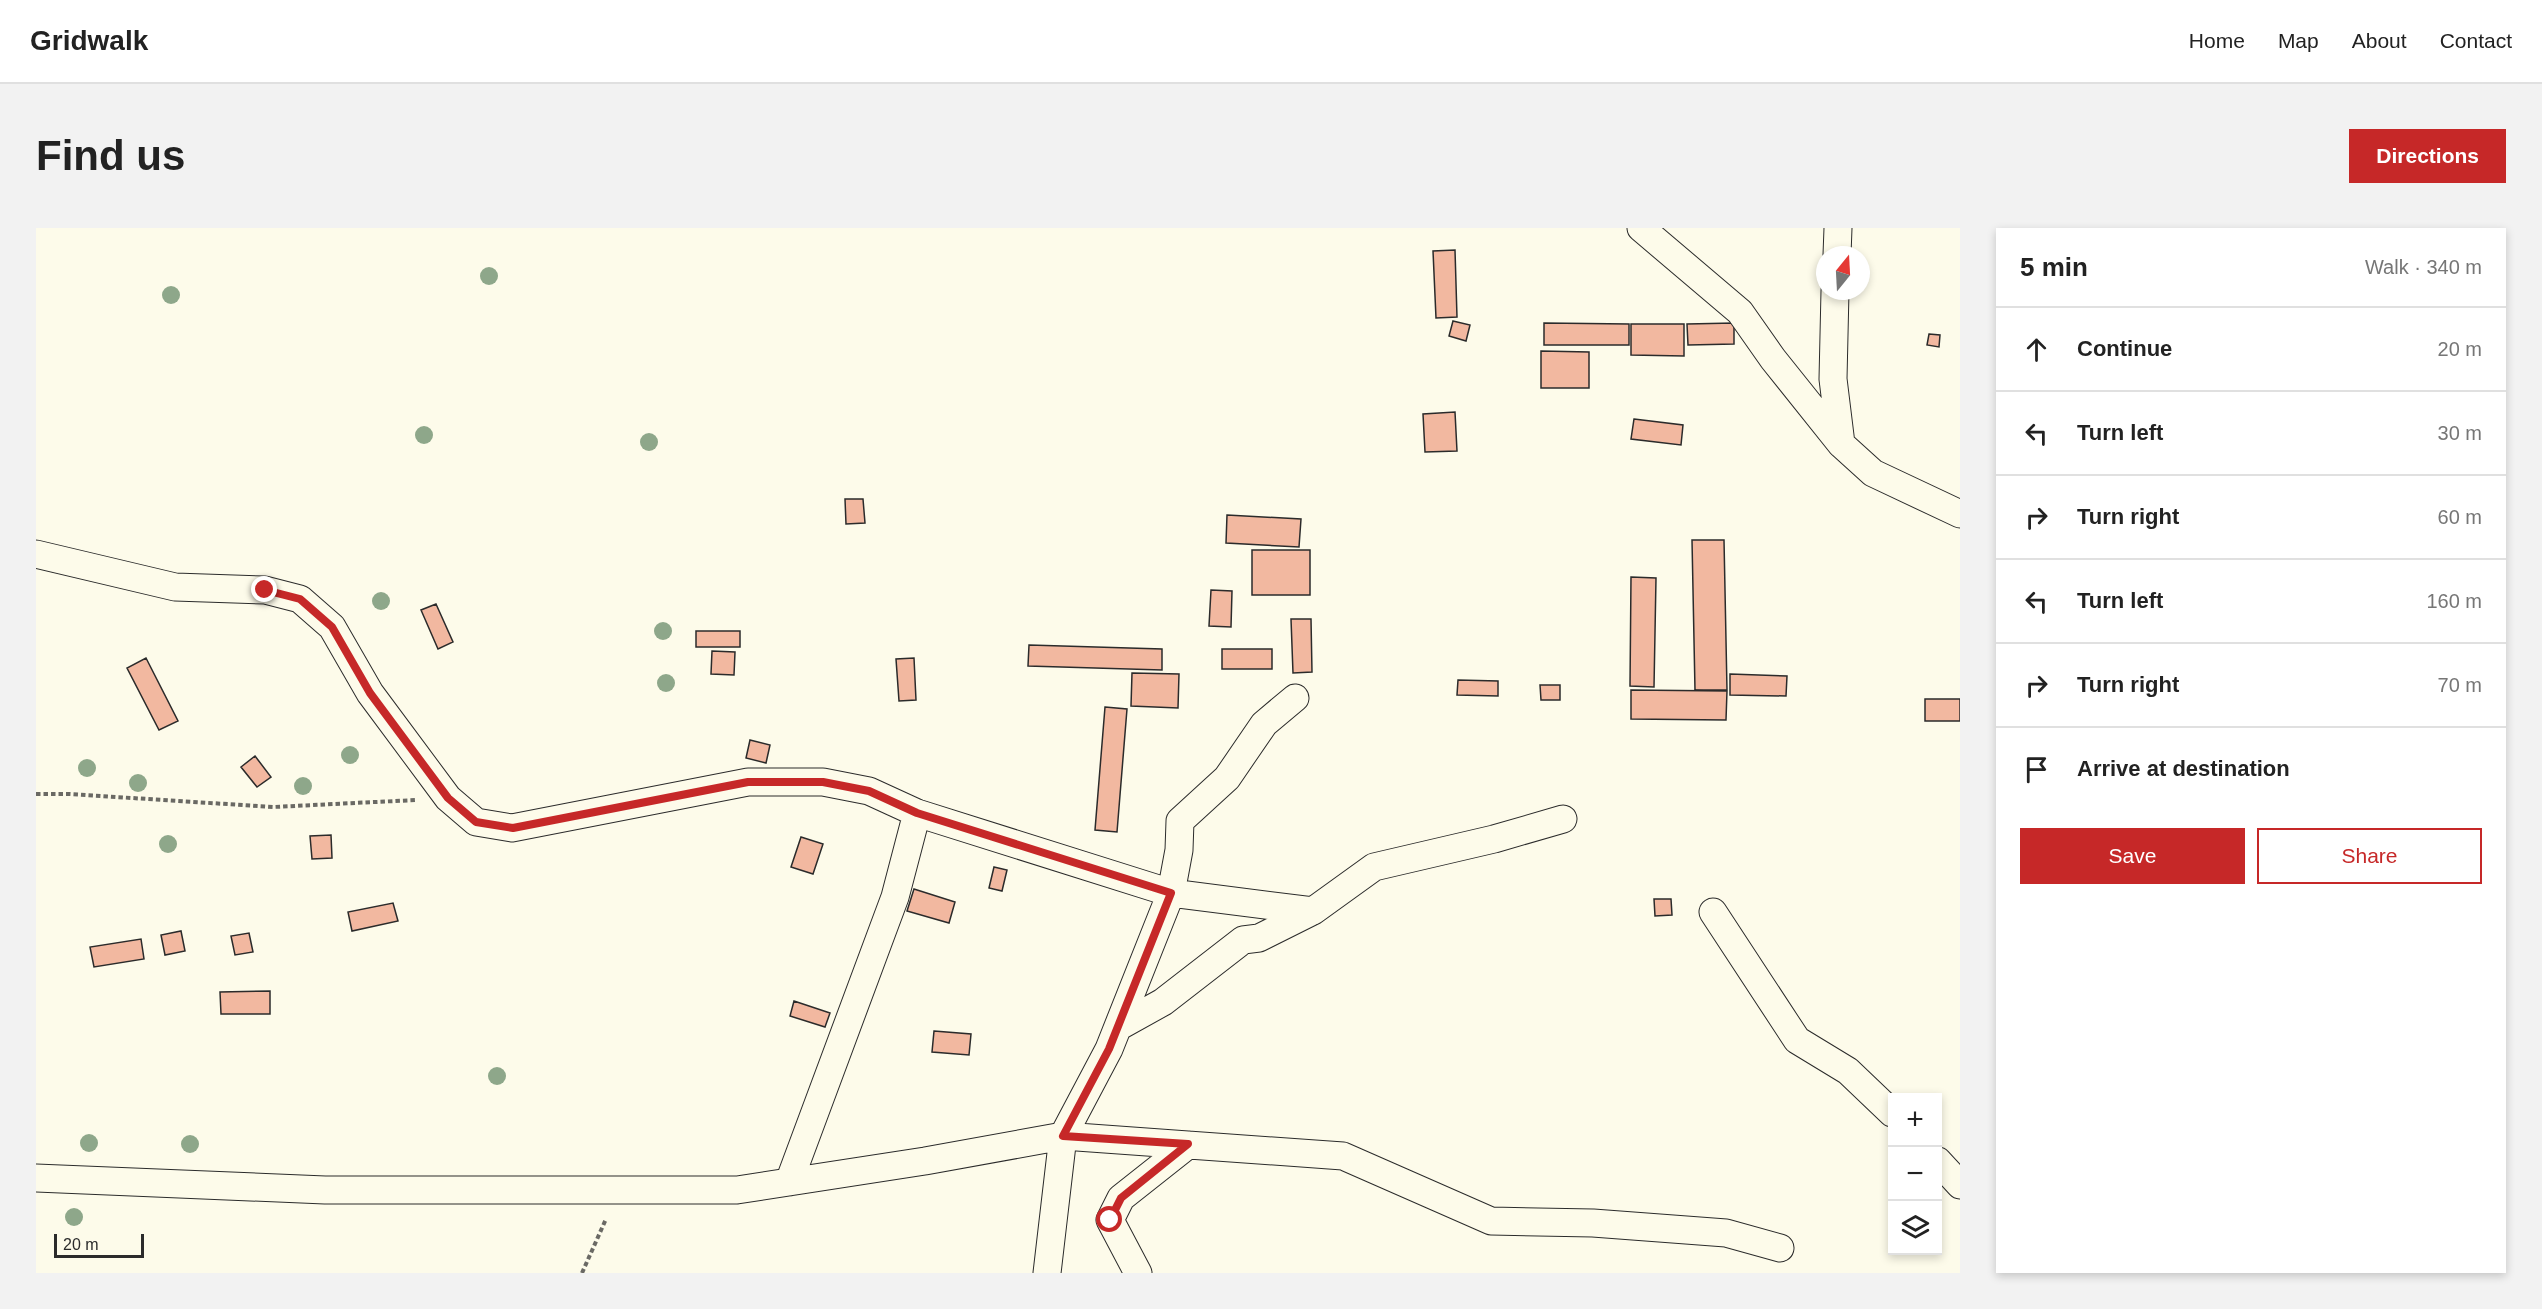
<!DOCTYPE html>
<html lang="en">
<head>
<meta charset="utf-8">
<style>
	:root { --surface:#fff; --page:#f2f2f2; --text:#222; --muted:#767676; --line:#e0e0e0; --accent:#c62828 }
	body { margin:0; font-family:Arial,sans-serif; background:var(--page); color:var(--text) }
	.controls { position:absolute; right:18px; bottom:18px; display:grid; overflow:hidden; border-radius:0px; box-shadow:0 3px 9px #0003 }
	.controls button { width:54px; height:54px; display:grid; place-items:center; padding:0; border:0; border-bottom:2px solid var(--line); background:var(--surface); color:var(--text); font:30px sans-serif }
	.compass { position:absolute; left:1780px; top:18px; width:54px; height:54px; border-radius:50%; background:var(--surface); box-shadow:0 3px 9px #0003; rotate:18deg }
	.scale { position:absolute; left:18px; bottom:15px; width:90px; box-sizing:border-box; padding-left:6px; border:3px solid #2b2b2b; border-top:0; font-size:16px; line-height:21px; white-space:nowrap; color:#2b2b2b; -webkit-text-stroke:4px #fdfbea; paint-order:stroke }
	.stop { position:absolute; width:18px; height:18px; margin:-14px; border:4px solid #c62828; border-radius:50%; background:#fff }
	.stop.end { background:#c62828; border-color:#fff; box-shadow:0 2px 6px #0008 }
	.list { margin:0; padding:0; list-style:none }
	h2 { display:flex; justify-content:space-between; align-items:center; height:78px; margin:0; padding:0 24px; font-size:26px }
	h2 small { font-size:20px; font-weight:400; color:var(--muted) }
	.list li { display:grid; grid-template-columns:39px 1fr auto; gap:18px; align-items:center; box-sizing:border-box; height:84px; padding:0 24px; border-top:2px solid var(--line) }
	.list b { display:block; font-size:22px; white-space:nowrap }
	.list em { font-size:20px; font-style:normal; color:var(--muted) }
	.actions { display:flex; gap:12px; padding:18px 24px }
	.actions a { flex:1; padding:14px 0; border:2px solid var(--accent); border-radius:0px; text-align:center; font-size:21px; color:var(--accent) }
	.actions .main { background:var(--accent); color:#fff }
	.icon { flex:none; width:33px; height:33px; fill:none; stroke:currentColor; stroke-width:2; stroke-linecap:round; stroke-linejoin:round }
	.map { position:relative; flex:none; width:1924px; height:1045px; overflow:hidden; border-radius:0px }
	header { display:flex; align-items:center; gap:36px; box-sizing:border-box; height:84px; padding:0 30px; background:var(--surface); border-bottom:2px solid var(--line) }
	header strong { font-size:28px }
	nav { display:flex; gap:33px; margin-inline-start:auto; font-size:21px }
	.intro { display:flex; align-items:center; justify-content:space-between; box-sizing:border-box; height:144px; padding:0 36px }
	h1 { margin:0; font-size:42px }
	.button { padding:15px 27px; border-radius:0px; background:var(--accent); color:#fff; font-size:21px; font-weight:700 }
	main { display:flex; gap:36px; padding:0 36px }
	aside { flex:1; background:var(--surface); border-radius:0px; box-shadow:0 3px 9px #0003 }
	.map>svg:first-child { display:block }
	.building { fill:#f2b8a0; stroke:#2b2b2b; stroke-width:1.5 }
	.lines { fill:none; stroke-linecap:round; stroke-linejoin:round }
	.street-casing { stroke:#2b2b2b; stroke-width:29 }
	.path { stroke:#6a6964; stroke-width:4; stroke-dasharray:4.5 3; stroke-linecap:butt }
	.street { stroke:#fdfbea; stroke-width:27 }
	.tree { fill:#8ea78a }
	.route { stroke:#c62828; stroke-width:8 }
</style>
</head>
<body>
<header>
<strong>Gridwalk</strong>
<nav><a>Home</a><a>Map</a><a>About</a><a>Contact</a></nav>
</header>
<div class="intro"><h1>Find us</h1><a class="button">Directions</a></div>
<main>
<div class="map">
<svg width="1924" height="1045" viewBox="0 0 1924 1045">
	<rect width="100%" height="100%" fill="#fdfbea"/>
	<path class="building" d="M1419,22L1421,89L1400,90L1397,23Z
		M1417,93L1434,97L1430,113L1413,108Z
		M1508,95L1593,96V117H1508Z
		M1698,95V116L1652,117L1651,96Z
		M1595,96H1648V128L1595,127Z
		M1893,106L1904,107L1903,119L1891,117Z
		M1505,123L1553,124V160H1505Z
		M1419,184L1421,223L1389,224L1387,186Z
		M1598,191L1647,197L1645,217L1595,211Z
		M809,271H827L829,295L810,296Z
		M1191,287L1265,291L1263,319L1190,315Z
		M1656,312H1688L1691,462H1659Z
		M1216,322H1274V367H1216Z
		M1595,349L1620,350L1618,459L1594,458Z
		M1175,362L1196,363L1195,399L1173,398Z
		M400,376L417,414L402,421L385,382Z
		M1255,391H1275L1276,444L1257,445Z
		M660,403H704V419H660Z
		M993,417L1126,421V442L992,438Z
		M1186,421H1236V441H1186Z
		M676,423L699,424L698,447L675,446Z
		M110,430L142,493L123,502L91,440Z
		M878,430L880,472L863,473L860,431Z
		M1096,445L1143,446L1142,480L1095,478Z
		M1694,446L1751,448L1750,468L1694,467Z
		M1422,452L1462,453V468L1421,467Z
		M1504,457H1524V472H1505Z
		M1595,462L1691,463L1690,492L1595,491Z
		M1889,471H1924V493H1889Z
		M1069,479L1091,481L1081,604L1059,602Z
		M714,512L734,517L730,535L710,530Z
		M219,528L235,549L221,559L205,539Z
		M295,607L296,630L276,631L274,608Z
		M765,609L787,616L777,646L755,639Z
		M958,639L971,642L966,663L953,660Z
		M878,661L919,674L913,695L871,683Z
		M1618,671H1635L1636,687L1619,688Z
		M357,675L362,693L316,703L312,684Z
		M145,703L149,723L129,727L125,707Z
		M213,705L217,724L199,727L195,708Z
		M105,711L108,731L58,739L54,719Z
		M234,763V786H185L184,764Z
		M758,773L794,785L789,799L754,788Z
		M898,803L935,806L933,827L896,824Z"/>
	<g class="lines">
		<defs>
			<path id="street" d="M1605,0L1704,84L1737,131L1805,216
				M1801,27L1802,0
				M1799,63L1797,151L1805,216L1837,245L1924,286
				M0,326L139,359L229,362L264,371L296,399L334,465L412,570L440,594L476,600L712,554H787L833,563L881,585L1135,665L1277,683
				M1677,684L1761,812L1812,843L1856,885
				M1082,799L1127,774L1207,712L1223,710L1277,683L1338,639L1458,611L1527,591
				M1902,933L1924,957
				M0,950L289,962H701L889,933L1027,908L1307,928L1455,993L1557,995L1690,1005L1744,1020
				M753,954L859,669L881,585
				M1011,1045L1027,908L1073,821L1135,665L1143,622L1144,593L1191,550L1228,496L1259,470
				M1102,1045L1074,992L1085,970L1152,917"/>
		</defs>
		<use href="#street" class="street-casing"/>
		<path class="path" d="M0,566H33L237,579L380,572
			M546,1045L570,991"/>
		<use href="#street" class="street"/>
	</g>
	<g class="tree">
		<circle cx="453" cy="48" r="9"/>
		<circle cx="135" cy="67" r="9"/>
		<circle cx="388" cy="207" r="9"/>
		<circle cx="613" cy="214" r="9"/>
		<circle cx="345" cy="373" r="9"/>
		<circle cx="627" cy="403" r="9"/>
		<circle cx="630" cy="455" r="9"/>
		<circle cx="314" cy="527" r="9"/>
		<circle cx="51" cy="540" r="9"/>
		<circle cx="102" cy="555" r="9"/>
		<circle cx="267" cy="558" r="9"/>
		<circle cx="132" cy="616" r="9"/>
		<circle cx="461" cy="848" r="9"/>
		<circle cx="53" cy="915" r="9"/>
		<circle cx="154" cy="916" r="9"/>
		<circle cx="38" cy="989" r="9"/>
	</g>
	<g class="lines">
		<path class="route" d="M229,362L264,371L296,399L334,465L412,570L440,594L477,600L712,554H787L833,563L881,585L1135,665L1073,821L1027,908L1152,916L1085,970L1074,992"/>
	</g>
</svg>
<div class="controls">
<button>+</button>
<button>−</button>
<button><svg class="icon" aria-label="layers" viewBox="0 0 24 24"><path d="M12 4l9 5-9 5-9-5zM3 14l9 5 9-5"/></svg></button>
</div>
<svg class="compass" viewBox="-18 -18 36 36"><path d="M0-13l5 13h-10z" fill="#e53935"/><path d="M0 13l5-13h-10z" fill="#767676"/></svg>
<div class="scale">20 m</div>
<div class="stop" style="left:1074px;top:992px"></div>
<div class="stop end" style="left:229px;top:362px"></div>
</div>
<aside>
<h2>5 min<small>Walk · 340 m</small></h2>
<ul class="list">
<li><svg class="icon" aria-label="ahead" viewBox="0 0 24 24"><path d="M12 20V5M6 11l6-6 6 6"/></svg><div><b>Continue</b></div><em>20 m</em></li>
<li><svg class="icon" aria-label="left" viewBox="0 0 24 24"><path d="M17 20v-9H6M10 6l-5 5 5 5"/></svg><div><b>Turn left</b></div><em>30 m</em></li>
<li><svg class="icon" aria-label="right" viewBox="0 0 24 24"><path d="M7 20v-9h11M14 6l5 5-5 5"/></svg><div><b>Turn right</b></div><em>60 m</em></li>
<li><svg class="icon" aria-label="left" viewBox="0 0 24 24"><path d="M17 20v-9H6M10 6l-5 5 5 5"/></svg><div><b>Turn left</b></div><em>160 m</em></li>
<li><svg class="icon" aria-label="right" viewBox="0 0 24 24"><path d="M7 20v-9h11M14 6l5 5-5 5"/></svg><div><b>Turn right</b></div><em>70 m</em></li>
<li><svg class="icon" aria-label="arrive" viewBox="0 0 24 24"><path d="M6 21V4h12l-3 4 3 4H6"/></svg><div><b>Arrive at destination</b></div></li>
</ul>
<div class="actions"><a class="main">Save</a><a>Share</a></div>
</aside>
</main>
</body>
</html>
